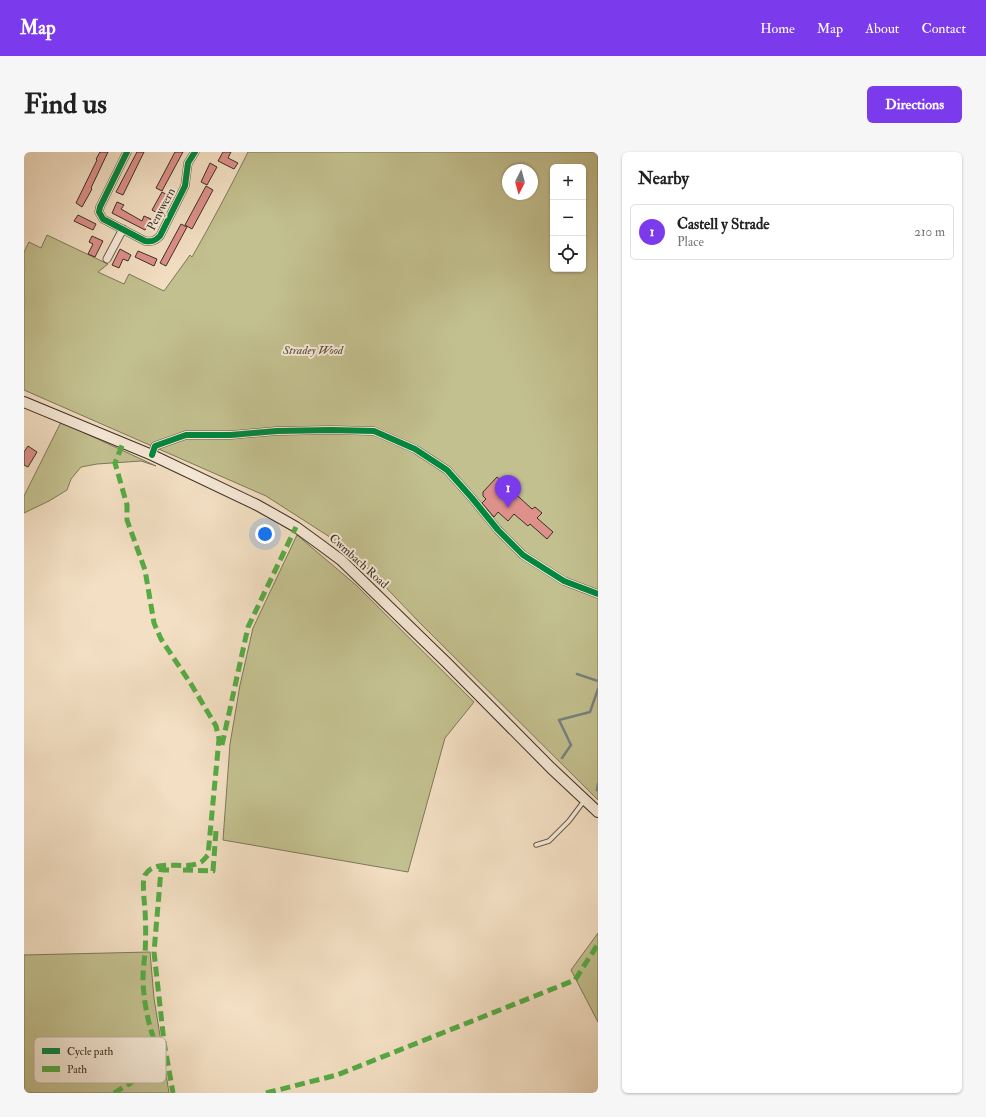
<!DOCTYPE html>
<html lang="en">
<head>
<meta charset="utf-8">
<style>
	:root { --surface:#fff; --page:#f6f6f6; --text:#222; --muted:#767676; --line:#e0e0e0; --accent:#7c3aed }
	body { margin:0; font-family:"IM FELL Double Pica",serif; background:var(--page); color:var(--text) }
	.controls { position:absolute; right:12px; top:12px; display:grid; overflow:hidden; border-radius:6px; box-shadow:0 1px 3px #0004 }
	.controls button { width:36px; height:36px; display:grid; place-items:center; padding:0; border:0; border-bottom:1px solid var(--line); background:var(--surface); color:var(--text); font:20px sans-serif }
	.compass { position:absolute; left:478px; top:12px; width:36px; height:36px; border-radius:50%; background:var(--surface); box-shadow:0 1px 3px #0004; rotate:186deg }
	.you { position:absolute; left:241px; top:382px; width:14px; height:14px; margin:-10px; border:3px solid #fff; border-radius:50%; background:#1a73e8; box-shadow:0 0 0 6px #1a73e833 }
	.badge { display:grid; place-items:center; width:26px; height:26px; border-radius:50%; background:var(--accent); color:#fff; font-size:13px; font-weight:700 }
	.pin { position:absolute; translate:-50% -33px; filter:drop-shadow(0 1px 2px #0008) }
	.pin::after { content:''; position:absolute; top:21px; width:14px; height:12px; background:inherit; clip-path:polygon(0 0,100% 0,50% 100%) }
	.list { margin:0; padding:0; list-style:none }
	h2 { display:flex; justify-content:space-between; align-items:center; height:52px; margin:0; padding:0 16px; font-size:17px }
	h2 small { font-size:13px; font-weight:400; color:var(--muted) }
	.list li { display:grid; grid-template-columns:26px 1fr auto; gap:12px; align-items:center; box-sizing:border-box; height:56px; margin:0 8px 8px; padding:0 8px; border:1px solid var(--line); border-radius:6px }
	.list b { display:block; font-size:15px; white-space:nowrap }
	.list p { margin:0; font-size:13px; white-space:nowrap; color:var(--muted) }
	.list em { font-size:13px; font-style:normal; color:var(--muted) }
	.icon { flex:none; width:22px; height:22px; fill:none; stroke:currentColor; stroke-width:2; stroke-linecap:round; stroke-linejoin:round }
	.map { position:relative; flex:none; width:574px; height:941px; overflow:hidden; border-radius:6px }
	header { display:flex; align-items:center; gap:24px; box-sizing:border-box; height:56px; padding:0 20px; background:var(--accent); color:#fff }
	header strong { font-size:19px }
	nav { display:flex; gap:22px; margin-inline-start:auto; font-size:14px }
	.intro { display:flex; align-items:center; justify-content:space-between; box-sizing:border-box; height:96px; padding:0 24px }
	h1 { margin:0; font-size:28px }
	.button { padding:10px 18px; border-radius:6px; background:var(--accent); color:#fff; font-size:14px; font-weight:700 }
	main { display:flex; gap:24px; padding:0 24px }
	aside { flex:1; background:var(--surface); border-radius:6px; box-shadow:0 1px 3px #0004 }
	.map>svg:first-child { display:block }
	.green { fill:#c3c08f; stroke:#7e785b; fill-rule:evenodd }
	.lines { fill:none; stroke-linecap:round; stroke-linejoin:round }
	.stream { stroke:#768380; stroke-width:2.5 }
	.building { fill:#de908a; stroke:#3a3027 }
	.lane-casing { stroke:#685c4e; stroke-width:5.5 }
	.street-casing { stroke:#685c4e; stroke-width:9 }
	.secondary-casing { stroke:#3a3027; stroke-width:12 }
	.lane { stroke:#f7ead8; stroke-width:3.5 }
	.street { stroke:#f7ead8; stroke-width:7 }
	.secondary { stroke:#f7ead8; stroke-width:10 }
	.quiet { stroke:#55ab44; stroke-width:5; stroke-dasharray:10 5; stroke-linecap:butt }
	.cycleway-casing { stroke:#f7ead8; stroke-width:8 }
	.cycleway { stroke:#00873e; stroke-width:6 }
	.labels { text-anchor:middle; stroke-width:4; stroke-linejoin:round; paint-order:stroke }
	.street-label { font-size:12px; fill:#3a3027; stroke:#f7ead8 }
	.park-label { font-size:12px; font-style:italic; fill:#554d3c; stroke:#f7ead8 }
	.key { fill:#f7ead8; stroke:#beb2a3; stroke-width:1 }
	.key-label { font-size:11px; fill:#3a3027 }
</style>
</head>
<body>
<header>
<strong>Map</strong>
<nav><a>Home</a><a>Map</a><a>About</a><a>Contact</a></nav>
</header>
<div class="intro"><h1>Find us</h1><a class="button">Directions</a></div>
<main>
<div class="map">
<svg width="574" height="941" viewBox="0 0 574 941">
	<rect width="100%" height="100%" fill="#f3dfc3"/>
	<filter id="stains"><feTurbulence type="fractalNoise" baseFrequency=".005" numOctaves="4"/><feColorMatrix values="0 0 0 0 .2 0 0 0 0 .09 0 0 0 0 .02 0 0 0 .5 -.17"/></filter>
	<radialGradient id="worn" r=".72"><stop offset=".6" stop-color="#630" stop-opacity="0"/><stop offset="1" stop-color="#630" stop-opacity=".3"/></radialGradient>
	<path class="green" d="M224,0H574V648L395,470L326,398L242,344L0,238V100L5,90L17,96L23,83L84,112L74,120L100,132L105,122L140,139L166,103L168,105C188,70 206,36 224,0ZM529,15H559V117H529ZM484,18H508V42H484Z
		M37,270L132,314L117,309L73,312L57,315L47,327L43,338L25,349L0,361V344Z
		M273,383L332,433L450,550L421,586L384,720L199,688L206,592L216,533L229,476Z
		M574,781V870L547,818Z
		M126,800L130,846L145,941H0V803Z"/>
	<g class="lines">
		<path class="stream" d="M553,522L574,529
			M538,606L547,593L535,568L566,560L574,537
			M573,638L574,632"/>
	</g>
	<path class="building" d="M76,0H84L67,36L68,37L58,55L52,51L73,8L72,7Z
		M113,0H120L99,43L92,40Z
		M151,0H159L138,39L132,36Z
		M199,0H207L204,6L214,11L210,17L194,9Z
		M186,11L193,15L183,33L177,30Z
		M182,34L189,38L168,77L161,73Z
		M138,40L145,44L135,62L128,58Z
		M93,50L100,53L97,57L118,69L120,64L127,67L121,78L88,61Z
		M54,63L72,72L69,78L50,69Z
		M157,72L163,75L142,114L136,111Z
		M68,84L79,89L71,105L64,102L69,92L65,90Z
		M96,97L107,103L104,109L99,107L95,116L88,113Z
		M114,99L133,107L130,114L111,105Z
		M4,294L13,300L4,315L0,313V300Z
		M473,325L508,357L511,355L518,361L513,366L529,380L523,387L506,372L504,374L490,362L484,369L474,360L470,365L458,351L462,347L459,344V340Z"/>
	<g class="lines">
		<defs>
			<path id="lane" d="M512,693L525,689L545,669L560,649"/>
			<path id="street" d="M103,0L76,55L75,60L79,67L121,89C128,90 131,89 136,84L161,34L164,11L171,0
				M83,107L99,77
				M128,303L131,294L162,283H207L253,279L307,278L350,279L391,297L423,318L448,346L474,378L499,403L540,429L574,442"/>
			<path id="secondary" d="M0,250L128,303L233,353L272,375L294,391L317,408L423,511L527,616L574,660"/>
		</defs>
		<use href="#lane" class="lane-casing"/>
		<use href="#street" class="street-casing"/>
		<use href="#secondary" class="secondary-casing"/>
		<use href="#lane" class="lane"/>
		<use href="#street" class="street"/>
		<use href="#secondary" class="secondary"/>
		<path class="quiet" d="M198,593L224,475L272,375
			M145,718H137L130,800L140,890L149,941
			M159,718L189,719L192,679
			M90,941C101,934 122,923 129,912C138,900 129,887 126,875C122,859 119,842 119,826C119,818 120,810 121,802C122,784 122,765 120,747C120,740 118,730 121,723C131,706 159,718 175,711C179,710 181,706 184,703L195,587L192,574L167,532L137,487L130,471L121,418L103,368V353L91,311L99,291
			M242,941L313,923L551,828L574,792"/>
		<defs>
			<path id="cycleway" d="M103,0L76,55L75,60L79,67L121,89C128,90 131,89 136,84L161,34L164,11L171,0
				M128,303L131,294L162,283H207L253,279L307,278L350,279L391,297L423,318L448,346L474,378L499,403L540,429L574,442"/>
		</defs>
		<use href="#cycleway" class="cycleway-casing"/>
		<use href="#cycleway" class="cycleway"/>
	</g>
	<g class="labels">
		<g class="street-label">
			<text transform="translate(137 57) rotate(-62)" y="4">Penywern</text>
			<text transform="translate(335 409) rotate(42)" y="4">Cwmbach Road</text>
		</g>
		<g class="park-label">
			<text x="289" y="202">Stradey Wood</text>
		</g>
	</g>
	<rect x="10" y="885" width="132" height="46" rx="6" class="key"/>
	<rect x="18" y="896" width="18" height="6" fill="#00873e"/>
	<rect x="18" y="914" width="18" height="6" fill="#55ab44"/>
	<g class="key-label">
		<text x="43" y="903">Cycle path</text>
		<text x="43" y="921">Path</text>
	</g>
	<rect width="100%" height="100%" filter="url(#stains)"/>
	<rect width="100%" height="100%" fill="url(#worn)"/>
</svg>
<div class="controls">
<button>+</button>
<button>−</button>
<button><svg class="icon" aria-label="locate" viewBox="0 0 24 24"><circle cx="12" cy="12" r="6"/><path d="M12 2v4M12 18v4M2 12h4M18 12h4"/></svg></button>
</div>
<svg class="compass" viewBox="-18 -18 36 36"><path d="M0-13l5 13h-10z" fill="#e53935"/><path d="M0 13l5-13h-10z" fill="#767676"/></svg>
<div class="you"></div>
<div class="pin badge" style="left:484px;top:356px">1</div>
</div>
<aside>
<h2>Nearby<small></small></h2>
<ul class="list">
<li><span class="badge">1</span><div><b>Castell y Strade</b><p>Place</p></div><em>210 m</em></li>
</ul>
</aside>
</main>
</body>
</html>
